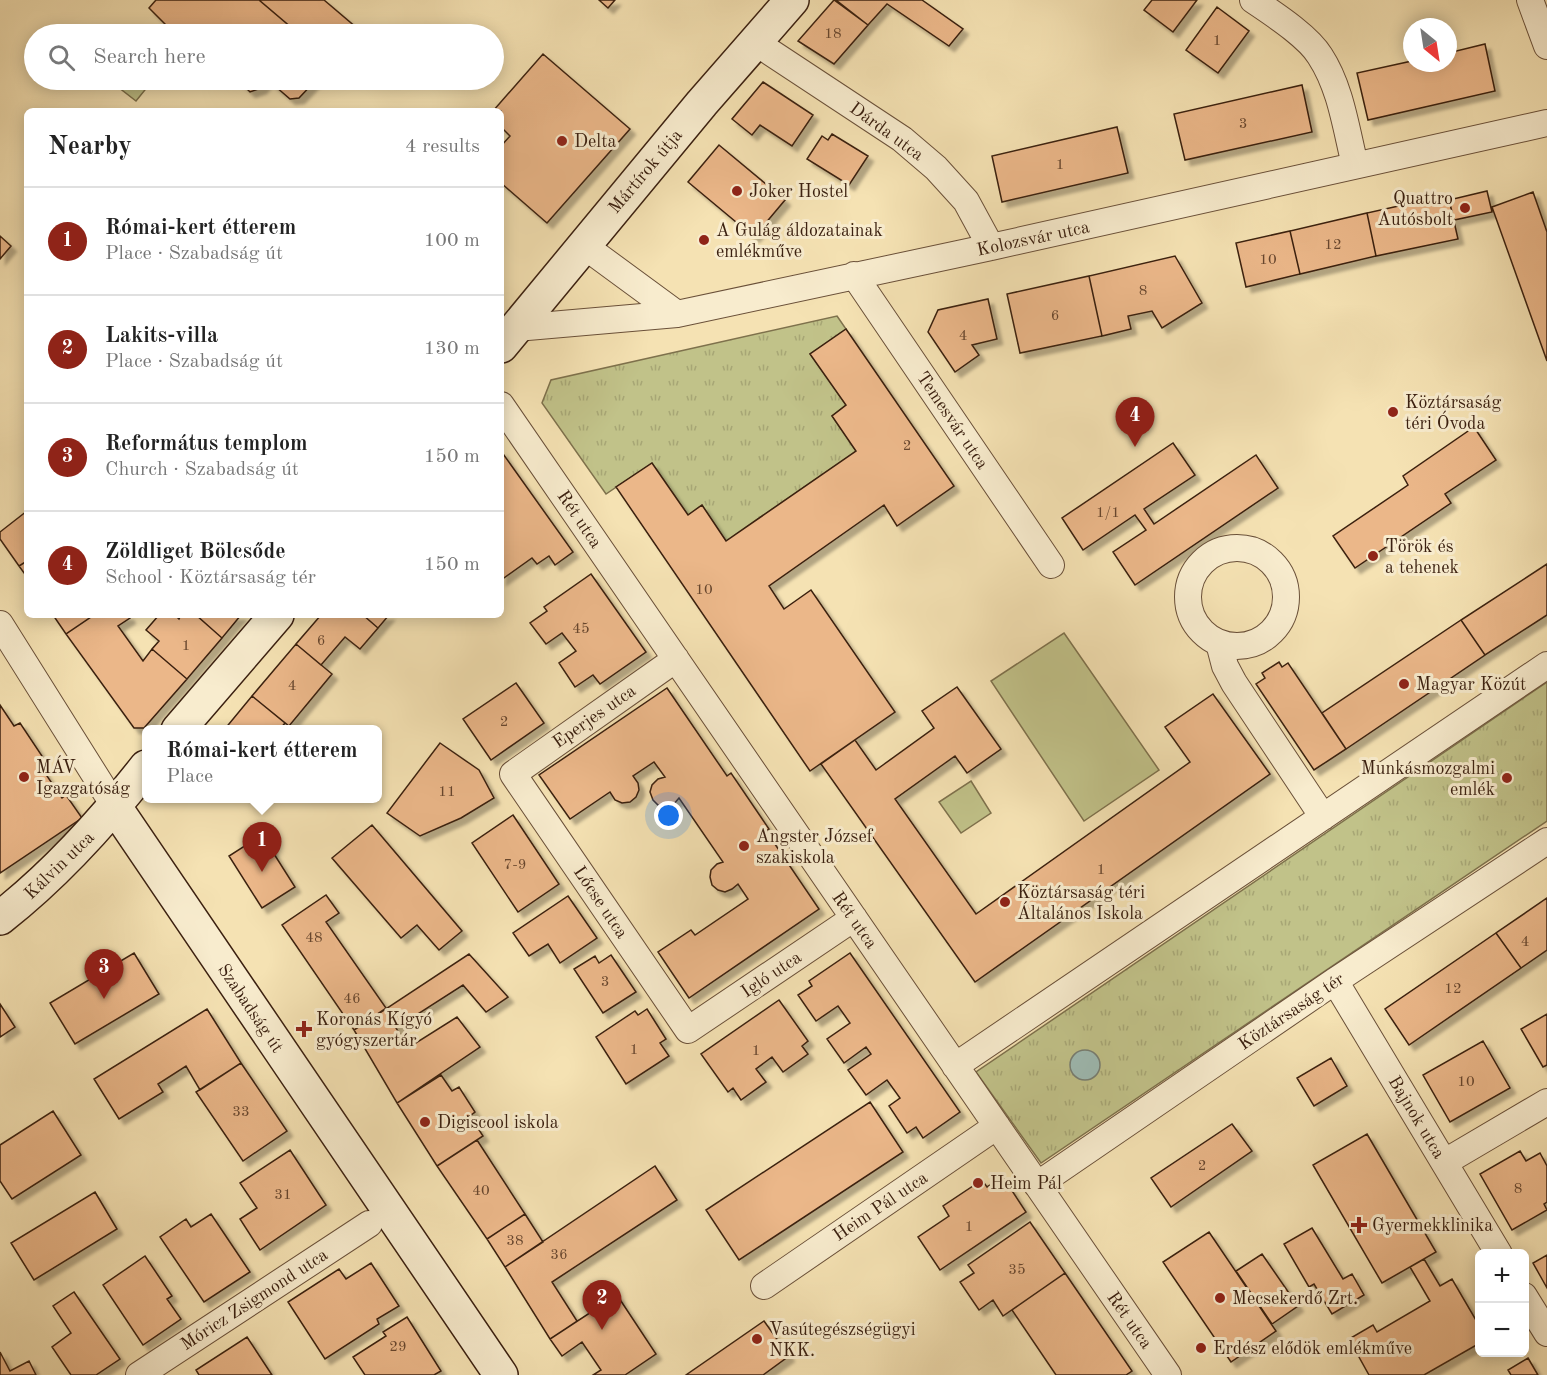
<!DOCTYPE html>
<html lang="en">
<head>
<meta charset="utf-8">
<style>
	:root { --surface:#fff; --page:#f2f2f2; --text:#222; --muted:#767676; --line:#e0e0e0; --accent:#8f2418 }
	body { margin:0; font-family:"Old Standard TT",serif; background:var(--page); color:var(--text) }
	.controls { position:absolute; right:18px; bottom:18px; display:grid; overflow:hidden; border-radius:9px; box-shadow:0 3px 15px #0003 }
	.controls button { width:54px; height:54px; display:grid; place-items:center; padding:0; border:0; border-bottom:2px solid var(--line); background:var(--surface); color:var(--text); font:30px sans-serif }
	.compass { position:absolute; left:1403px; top:18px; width:54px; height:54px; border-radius:50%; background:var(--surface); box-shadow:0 3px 15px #0003; rotate:150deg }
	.you { position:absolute; left:669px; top:816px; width:21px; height:21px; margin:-15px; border:4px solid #fff; border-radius:50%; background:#1a73e8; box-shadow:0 0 0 9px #1a73e833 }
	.badge { display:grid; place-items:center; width:39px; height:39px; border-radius:50%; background:var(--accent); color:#fff; font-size:20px; font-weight:700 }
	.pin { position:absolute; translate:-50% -50px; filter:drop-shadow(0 2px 3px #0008) }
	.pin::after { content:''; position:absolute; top:32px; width:21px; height:18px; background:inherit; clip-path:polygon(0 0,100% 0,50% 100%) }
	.popup { position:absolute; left:142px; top:725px; width:240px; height:78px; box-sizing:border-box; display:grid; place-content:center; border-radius:9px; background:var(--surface); filter:drop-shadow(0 2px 4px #0005); font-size:20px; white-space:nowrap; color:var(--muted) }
	.popup b { font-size:22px; color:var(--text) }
	.popup::after { content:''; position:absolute; left:50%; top:100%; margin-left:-12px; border:12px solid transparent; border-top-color:var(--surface) }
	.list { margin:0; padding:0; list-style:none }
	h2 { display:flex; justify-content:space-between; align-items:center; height:78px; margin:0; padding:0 24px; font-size:26px }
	h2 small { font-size:20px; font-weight:400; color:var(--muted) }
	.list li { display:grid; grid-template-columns:39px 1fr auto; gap:18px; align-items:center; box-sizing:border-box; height:108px; padding:0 24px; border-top:2px solid var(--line) }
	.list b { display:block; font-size:22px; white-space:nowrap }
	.list p { margin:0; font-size:20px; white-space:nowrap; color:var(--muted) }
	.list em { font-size:20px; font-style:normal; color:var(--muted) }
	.icon { flex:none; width:33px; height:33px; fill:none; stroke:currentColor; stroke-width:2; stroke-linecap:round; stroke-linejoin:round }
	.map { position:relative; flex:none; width:1547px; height:1375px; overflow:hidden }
	.search { position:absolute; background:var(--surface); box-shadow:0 3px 15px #0003; left:24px; top:24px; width:480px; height:66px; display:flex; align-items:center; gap:15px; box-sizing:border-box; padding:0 21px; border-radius:33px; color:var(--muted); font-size:22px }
	.panel { position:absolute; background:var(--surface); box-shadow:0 3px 15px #0003; left:24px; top:108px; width:480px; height:510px; border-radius:9px }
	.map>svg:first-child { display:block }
	.green { fill:#c1c289; stroke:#7e714c; stroke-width:1.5 }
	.park { fill:url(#park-tufts); stroke:#7e714c; stroke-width:1.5 }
	.water { fill:#9ebcb5; stroke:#767e73; stroke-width:1.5 }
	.building { fill:#ebb789; stroke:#3b2010; stroke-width:1.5; filter:url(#shadow) }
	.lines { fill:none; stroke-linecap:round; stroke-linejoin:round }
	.street-casing { stroke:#6a5039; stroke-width:28 }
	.secondary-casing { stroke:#3b2010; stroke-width:36 }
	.street { stroke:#f8ecce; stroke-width:26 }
	.secondary { stroke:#f8ecce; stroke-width:33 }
	.poi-dot { fill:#8f2418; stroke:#f8ecce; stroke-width:2 }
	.labels { text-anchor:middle; stroke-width:6; stroke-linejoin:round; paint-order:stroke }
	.number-label { font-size:15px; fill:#67462e }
	.street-label { font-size:18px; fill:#3b2010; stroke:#f8ecce }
	.poi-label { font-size:18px; fill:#3b2010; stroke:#f8ecce; text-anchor:start }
</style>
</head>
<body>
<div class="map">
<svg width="1547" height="1375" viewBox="0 0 1547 1375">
	<defs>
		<pattern id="park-tufts" width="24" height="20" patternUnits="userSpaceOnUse" patternTransform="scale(1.5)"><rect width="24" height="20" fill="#c1c289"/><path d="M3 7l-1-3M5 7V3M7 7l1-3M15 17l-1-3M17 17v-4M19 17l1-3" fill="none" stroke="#a7a675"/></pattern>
		<filter id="shadow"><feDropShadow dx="5.5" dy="5.5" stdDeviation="1.5" flood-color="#0004"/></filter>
	</defs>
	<rect width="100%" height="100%" fill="#f5e2b3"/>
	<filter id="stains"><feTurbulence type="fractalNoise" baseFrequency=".00333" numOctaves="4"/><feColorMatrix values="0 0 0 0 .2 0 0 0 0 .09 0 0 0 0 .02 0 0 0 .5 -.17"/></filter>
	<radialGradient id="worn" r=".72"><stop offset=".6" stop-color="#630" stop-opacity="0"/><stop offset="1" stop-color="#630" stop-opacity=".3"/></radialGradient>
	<path class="green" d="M109,80H142L149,85L136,101Z
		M1064,633L1159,770L1084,821L991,681Z
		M971,781L991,813L961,833L939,802Z"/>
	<path class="park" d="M837,316L846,329L810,354L846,405L832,416L856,451L726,541L702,505L688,515L652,463L606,494L542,403L551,380Z
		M1547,682V821L1041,1163L976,1072Z"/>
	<path class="water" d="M1070 1065a15 15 0 1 1 30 0a15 15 0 1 1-30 0Z"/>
	<path class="building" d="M156,0H259L299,34H175L149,8Z
		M259,0H324L364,34H299Z
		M599,0H615L608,8Z
		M834,0L868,25L834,64L798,41Z
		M836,0H922L963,29L949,46L887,4L868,25Z
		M1152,0H1197L1173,32L1144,10Z
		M1217,7L1249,31L1218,73L1186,50Z
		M1485,44L1495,91L1368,120L1357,73L1412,61V63H1448V53Z
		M543,54L630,129L547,223L501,183V146L510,136L501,127V111H493Z
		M238,80H316L299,98L290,99L268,80L261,88L250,92Z
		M763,82L813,115L792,146L760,125L752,135L732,119Z
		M1302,85L1312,132L1185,160L1174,114Z
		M1117,127L1128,173L1002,202L992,156Z
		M832,134L868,156L849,185L807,159L822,136L828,140Z
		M719,145L785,200L754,237L688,182Z
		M1487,191L1492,212L1454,220L1449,200Z
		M1533,192L1547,232V361L1492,207Z
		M1448,195L1458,239L1376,256L1367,213Z
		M1367,213L1376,256L1300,274L1290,231Z
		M1290,231L1300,274L1246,287L1236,243Z
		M0,236L11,246L0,259Z
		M1175,256L1202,303L1162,328L1152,311L1128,316L1131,329L1102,336L1089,276Z
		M1089,276L1102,336L1020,353L1007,294Z
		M988,299L997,339L972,345L979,355L955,372L928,332L938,310Z
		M846,329L954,486L897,526L884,505L769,586L784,609L811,590L895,712L810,771L616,487L652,463L688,515L702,505L726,541L856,451L832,416L846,405L810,354Z
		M1474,427L1496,460L1445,494L1451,503L1355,568L1333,536L1408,485L1403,476Z
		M1173,443L1195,475L1144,509L1154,524L1256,455L1278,488L1135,585L1113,552L1146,530L1135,515L1083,550L1062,518Z
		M501,451L573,552L555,565L549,556L537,564L532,558L501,580Z
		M27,511V561L19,566L0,539V532Z
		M27,561V577L19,566Z
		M1547,564V615L1485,655L1461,620Z
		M591,574L646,652L600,684L593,675L575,687L559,663L576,651L562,633L546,644L530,623L547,611L544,607Z
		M53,615H94L66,634Z
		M94,615H128L130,618L118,626L143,661L152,649L187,679L144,728H134L66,634Z
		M159,615H175L179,619L181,615H196L222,638L187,679L152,649L159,641L146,630Z
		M196,615H241L222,638Z
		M321,615H363L378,628L360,649L345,637L321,665L296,644Z
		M363,615H389L378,628Z
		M1461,620L1485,655L1346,749L1322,713Z
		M296,644L332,674L289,726L252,696Z
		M1279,662L1282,667L1288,663L1346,749L1314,770L1256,684L1265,678L1262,673Z
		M516,683L544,723L491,760L463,719Z
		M957,687L1001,749L967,773L955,756L895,799L976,914L1190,762L1165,727L1213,694L1270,774L975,982L821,764L855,740L876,770L934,728L922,711Z
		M667,688L727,776L731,773L769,829L766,831L819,909L689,998L658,952L691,930L695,935L748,899L738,884L732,889L725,892L718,890L712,885L710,877L711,870L717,864L723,862L679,798L673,805L666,807L658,805L653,800L650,792L652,785L658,779L665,777L654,762L633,776L638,783L639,790L636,797L630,802L622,803L615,800L610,792L570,819L539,775Z
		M252,696L285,723L279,730H224Z
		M0,705L14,726L20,723L42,756L36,760L62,798L66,795L82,818L0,873Z
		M440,743L479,770L494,798L461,818L420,836L387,813Z
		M513,815L559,884L518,912L472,843Z
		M372,825L462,931L439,950L417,925L401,938L332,858Z
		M262,835L295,887L262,908L229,856Z
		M326,895L339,913L326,922L386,1008L354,1030L282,925Z
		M568,896L597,938L560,963L548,944L529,956L513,933Z
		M1547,898V950L1521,968L1496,933Z
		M1496,933L1521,968L1409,1045L1385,1009Z
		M134,953L159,994L75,1044L50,1003Z
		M850,953L960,1112L923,1138L916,1127L907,1133L889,1106L900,1098L887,1080L866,1095L848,1070L871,1054L866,1047L844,1063L827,1039L850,1023L838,1006L816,1021L798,995L812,986L809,981Z
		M469,954L508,997L486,1012L463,985L396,1028L408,1048L457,1017L480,1047L397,1103L354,1030Z
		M611,955L636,992L603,1013L574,969L595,956L599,963Z
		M779,1000L808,1041L802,1046L808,1054L783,1072L772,1057L756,1069L766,1082L741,1100L733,1088L728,1092L701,1054Z
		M0,1004L15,1027L0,1037Z
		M207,1009L241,1063L200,1090L186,1066L158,1084L163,1092L119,1119L94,1079Z
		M647,1009L666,1039L660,1043L669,1056L626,1084L596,1037L635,1011L638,1015Z
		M1547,1014V1065L1543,1067L1521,1029Z
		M1483,1041L1510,1088L1450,1122L1423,1075Z
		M1331,1058L1347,1086L1314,1106L1297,1078Z
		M241,1063L287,1131L243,1161L196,1092Z
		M441,1075L452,1091L459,1087L475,1112L470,1116L483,1136L437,1166L397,1103Z
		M870,1102L903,1152L739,1260L706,1210Z
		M53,1111L81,1155L12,1199L0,1181V1145Z
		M1232,1124L1252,1151L1171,1207L1151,1178Z
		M1367,1134L1436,1252L1382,1283L1313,1165Z
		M477,1140L525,1214L487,1239L437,1166Z
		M290,1150L326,1205L260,1250L240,1219L257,1208L240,1183Z
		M1520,1151L1526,1161L1540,1153L1547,1166V1202L1544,1204L1547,1210L1512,1230L1480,1174Z
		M655,1166L677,1200L552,1282L577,1321L550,1339L505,1267Z
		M1003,1177L1026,1212L940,1270L918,1237L949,1216L943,1206L982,1180L987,1187Z
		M95,1192L117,1229L34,1280L11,1243Z
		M211,1214L250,1272L204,1302L160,1237L186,1219L191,1227Z
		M525,1214L543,1242L505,1267L487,1239Z
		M1030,1222L1065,1273L1003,1316L993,1300L979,1310L960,1282L974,1273L968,1265Z
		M1312,1228L1343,1279L1352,1274L1364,1295L1332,1314L1314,1284L1309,1287L1284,1244Z
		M1209,1232L1276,1331L1231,1362L1163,1262Z
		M1262,1254L1298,1306L1272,1324L1236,1271Z
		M1547,1255V1288L1533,1263Z
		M145,1256L172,1296L167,1299L181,1319L143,1345L103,1285Z
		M1424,1259L1440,1286L1452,1279L1480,1327V1343L1424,1375H1369L1349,1339L1373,1325L1377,1332L1430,1301L1410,1267Z
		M371,1263L399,1306L377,1319L379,1324L325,1359L288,1302L339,1269L346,1279Z
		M1065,1273L1132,1371L1126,1375H1056L1012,1310Z
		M74,1292L120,1359L96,1375H71L52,1347L71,1333L53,1306Z
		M617,1295L656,1354L625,1375H593L601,1370L582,1342L562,1356L550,1339Z
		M407,1317L441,1371L434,1375H365L353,1357L386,1336L383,1332Z
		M764,1321L789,1356L763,1375H686Z
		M247,1337L272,1375H199L196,1370Z
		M0,1352L10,1371L29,1361L36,1375H0Z
		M1528,1358L1538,1375H1511L1508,1370Z"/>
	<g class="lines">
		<defs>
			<path id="street" d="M1253,0C1272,13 1308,36 1320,56C1341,88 1346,129 1355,165
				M1530,0L1547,46
				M755,42L902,139L936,168L966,201L991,247
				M583,245L677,314
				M854,275L1051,565
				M516,328L677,314L991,247L1547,123
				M501,405L1168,1375
				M1188 597a49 49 0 1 1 98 0a49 49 0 1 1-98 0Z
				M0,624L115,807
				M1219,643L1225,666L1234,683L1323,817
				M676,659L513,774L688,1030L854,918
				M1335,981L1499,1254
				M955,1066L1547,665
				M1445,1162L1547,1102
				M1037,1185L1335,981L1547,841
				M764,1286L997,1126
				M1524,1296L1547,1333
				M139,1375L369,1224"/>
			<path id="secondary" d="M501,346L702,103L792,0
				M178,730L277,615
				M115,807L501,1375
				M0,918C55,875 103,822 146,767"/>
		</defs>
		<use href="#street" class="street-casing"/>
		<use href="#secondary" class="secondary-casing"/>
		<use href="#street" class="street"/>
		<use href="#secondary" class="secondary"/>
	</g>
	<g class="poi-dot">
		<circle cx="562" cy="141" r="6"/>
		<circle cx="737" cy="191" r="6"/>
		<circle cx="1465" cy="208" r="6"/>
		<circle cx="704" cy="240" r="6"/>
		<circle cx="1393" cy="412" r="6"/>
		<circle cx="1373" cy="556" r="6"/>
		<circle cx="1404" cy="684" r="6"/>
		<circle cx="24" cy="777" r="6"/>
		<circle cx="1507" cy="778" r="6"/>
		<circle cx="744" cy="846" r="6"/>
		<circle cx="1005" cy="902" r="6"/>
		<path d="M301 1020h6v6h6v6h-6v6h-6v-6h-6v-6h6z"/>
		<circle cx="425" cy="1122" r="6"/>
		<circle cx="978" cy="1183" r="6"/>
		<path d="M1356 1216h6v6h6v6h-6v6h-6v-6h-6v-6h6z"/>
		<circle cx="1220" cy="1298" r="6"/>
		<circle cx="757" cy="1339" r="6"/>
		<circle cx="1201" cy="1348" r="6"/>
	</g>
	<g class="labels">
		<g class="number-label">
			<text x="833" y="38">18</text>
			<text x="1217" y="45">1</text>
			<text x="1243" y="128">3</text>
			<text x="1060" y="169">1</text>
			<text x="1333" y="249">12</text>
			<text x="1268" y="264">10</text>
			<text x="1143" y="295">8</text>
			<text x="1055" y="320">6</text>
			<text x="963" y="340">4</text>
			<text x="907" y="450">2</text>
			<text x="1108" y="517">1/1</text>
			<text x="704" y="594">10</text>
			<text x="581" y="633">45</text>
			<text x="321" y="645">6</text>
			<text x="186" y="650">1</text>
			<text x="292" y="690">4</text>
			<text x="504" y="726">2</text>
			<text x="447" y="796">11</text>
			<text x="515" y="869">7-9</text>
			<text x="1101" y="874">1</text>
			<text x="314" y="942">48</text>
			<text x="1525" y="946">4</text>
			<text x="605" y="986">3</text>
			<text x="1453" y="993">12</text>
			<text x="352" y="1003">46</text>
			<text x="634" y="1054">1</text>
			<text x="756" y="1055">1</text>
			<text x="1466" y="1086">10</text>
			<text x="241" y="1116">33</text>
			<text x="1202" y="1170">2</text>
			<text x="1518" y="1193">8</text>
			<text x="481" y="1195">40</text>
			<text x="283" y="1199">31</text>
			<text x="969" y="1231">1</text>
			<text x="515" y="1245">38</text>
			<text x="559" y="1259">36</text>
			<text x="1017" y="1274">35</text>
			<text x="398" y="1351">29</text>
		</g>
		<g class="street-label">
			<text transform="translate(887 131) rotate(36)" y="6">Dárda utca</text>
			<text transform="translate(645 171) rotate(-50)" y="6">Mártírok útja</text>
			<text transform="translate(1033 238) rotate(-12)" y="6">Kolozsvár utca</text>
			<text transform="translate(953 420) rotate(56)" y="6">Temesvár utca</text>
			<text transform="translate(580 519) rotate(56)" y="6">Rét utca</text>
			<text transform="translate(594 716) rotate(-35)" y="6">Eperjes utca</text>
			<text transform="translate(59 865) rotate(-44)" y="6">Kálvin utca</text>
			<text transform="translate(601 902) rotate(56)" y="6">Lőcse utca</text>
			<text transform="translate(855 920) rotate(55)" y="6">Rét utca</text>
			<text transform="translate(771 974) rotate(-34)" y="6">Igló utca</text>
			<text transform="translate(251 1008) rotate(56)" y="6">Szabadság út</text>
			<text transform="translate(1291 1011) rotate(-34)" y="6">Köztársaság tér</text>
			<text transform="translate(1417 1117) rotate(59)" y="6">Bajnok utca</text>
			<text transform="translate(880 1206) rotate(-34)" y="6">Heim Pál utca</text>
			<text transform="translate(254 1299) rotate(-33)" y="6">Móricz Zsigmond utca</text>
			<text transform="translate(1130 1320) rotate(55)" y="6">Rét utca</text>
		</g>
		<g class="poi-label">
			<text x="574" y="147">Delta</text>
			<text x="749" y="197">Joker Hostel</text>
			<text x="1453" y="204" text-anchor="end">Quattro<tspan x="1453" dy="21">Autósbolt</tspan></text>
			<text x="716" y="236">A Gulág áldozatainak<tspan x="716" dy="21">emlékműve</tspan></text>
			<text x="1405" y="408">Köztársaság<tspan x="1405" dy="21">téri Óvoda</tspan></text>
			<text x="1385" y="552">Török és<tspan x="1385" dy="21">a tehenek</tspan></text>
			<text x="1416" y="690">Magyar Közút</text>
			<text x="36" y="773">MÁV<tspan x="36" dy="21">Igazgatóság</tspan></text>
			<text x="1495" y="774" text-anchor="end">Munkásmozgalmi<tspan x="1495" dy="21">emlék</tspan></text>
			<text x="756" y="842">Angster József<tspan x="756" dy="21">szakiskola</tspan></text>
			<text x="1017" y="898">Köztársaság téri<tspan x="1017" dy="21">Általános Iskola</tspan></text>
			<text x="316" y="1025">Koronás Kígyó<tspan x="316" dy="21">gyógyszertár</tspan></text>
			<text x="437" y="1128">Digiscool iskola</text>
			<text x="990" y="1189">Heim Pál</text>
			<text x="1372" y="1231">Gyermekklinika</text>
			<text x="1232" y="1304">Mecsekerdő Zrt.</text>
			<text x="769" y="1335">Vasútegészségügyi<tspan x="769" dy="21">NKK.</tspan></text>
			<text x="1213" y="1354">Erdész elődök emlékműve</text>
		</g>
	</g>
	<rect width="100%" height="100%" filter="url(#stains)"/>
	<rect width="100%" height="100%" fill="url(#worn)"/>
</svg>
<div class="controls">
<button>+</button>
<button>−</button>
</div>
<svg class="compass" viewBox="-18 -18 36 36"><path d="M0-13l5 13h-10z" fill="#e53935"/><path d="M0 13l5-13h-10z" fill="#767676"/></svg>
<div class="you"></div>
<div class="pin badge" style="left:262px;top:872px">1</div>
<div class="popup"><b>Római-kert étterem</b>Place</div>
<div class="pin badge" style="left:602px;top:1330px">2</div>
<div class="pin badge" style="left:104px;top:999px">3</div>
<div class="pin badge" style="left:1135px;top:447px">4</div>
<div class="search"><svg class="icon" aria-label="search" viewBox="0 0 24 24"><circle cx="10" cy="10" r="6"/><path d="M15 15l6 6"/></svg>Search here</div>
<section class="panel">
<h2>Nearby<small>4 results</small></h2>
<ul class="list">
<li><span class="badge">1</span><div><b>Római-kert étterem</b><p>Place · Szabadság út</p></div><em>100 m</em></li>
<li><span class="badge">2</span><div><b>Lakits-villa</b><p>Place · Szabadság út</p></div><em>130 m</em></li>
<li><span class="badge">3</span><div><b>Református templom</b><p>Church · Szabadság út</p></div><em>150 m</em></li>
<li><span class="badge">4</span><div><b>Zöldliget Bölcsőde</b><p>School · Köztársaság tér</p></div><em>150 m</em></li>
</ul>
</section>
</div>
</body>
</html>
